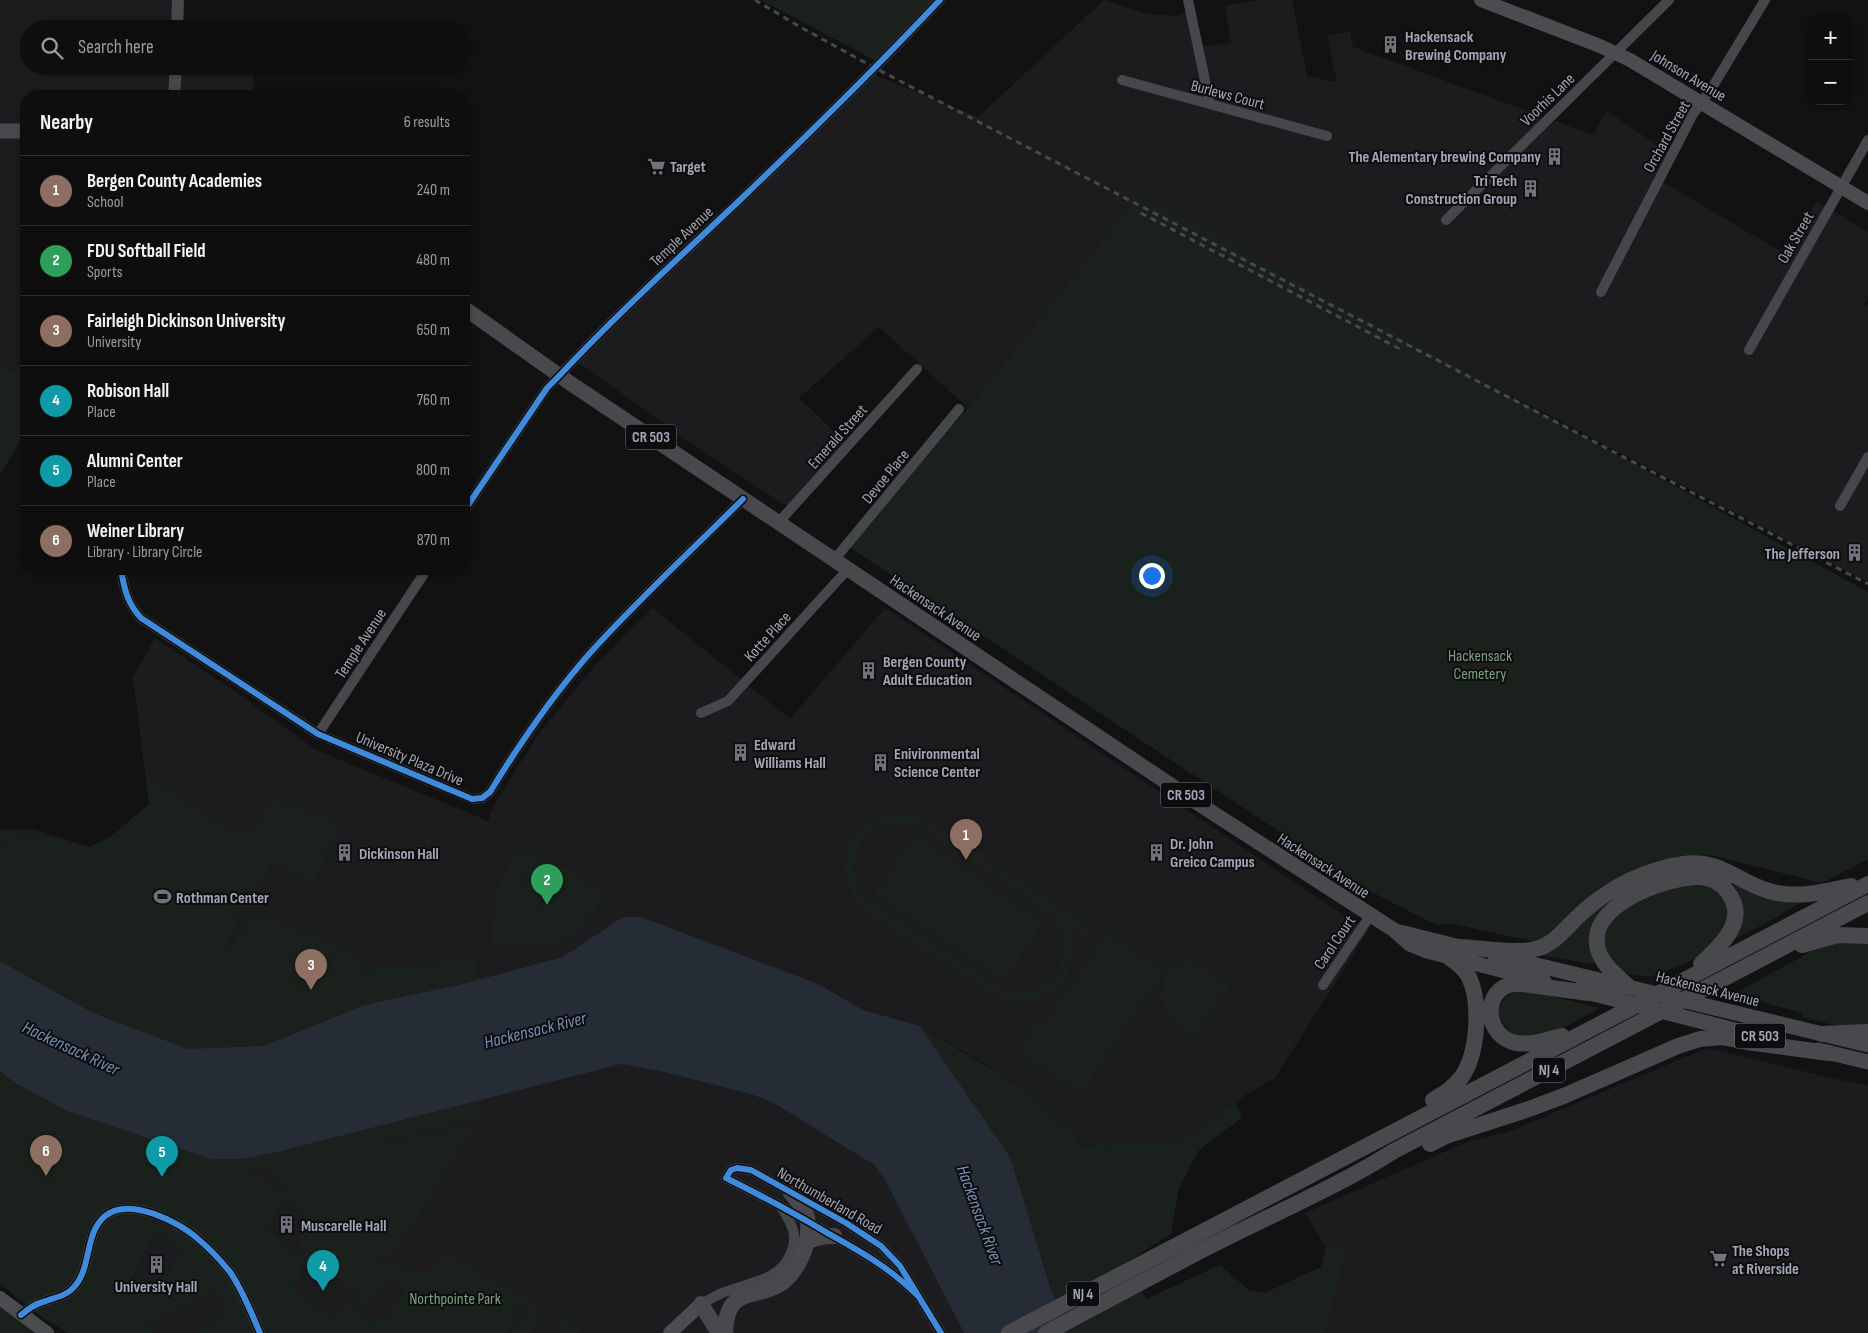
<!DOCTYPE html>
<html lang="en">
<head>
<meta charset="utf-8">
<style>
	:root { --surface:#0e0e0e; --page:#1c1c1c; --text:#f1f3f6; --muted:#9b9c9e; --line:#2e2e2e; --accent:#db2777 }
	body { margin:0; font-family:"Sofia Sans Condensed",sans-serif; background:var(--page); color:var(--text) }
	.controls { position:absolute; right:15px; top:15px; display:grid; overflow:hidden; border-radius:10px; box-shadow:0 1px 4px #0004 }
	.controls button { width:45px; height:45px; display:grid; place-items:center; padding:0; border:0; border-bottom:1px solid var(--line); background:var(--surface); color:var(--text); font:25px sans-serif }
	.you { position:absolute; left:1151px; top:575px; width:18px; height:18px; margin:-12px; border:4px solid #fff; border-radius:50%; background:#1a73e8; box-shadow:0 0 0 8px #1a73e833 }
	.badge { display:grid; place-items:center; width:32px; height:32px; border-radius:50%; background:var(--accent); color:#fff; font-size:16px; font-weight:700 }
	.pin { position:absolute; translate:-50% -41px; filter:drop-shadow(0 1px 2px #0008) }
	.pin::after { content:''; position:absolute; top:26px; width:18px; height:15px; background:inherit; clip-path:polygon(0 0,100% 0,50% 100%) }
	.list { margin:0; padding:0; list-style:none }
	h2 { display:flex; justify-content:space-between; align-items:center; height:65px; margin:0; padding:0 20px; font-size:21px }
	h2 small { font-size:16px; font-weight:400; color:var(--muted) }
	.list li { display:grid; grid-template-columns:32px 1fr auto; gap:15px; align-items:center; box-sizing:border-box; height:70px; padding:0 20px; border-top:1px solid var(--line) }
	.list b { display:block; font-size:19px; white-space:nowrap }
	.list p { margin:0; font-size:16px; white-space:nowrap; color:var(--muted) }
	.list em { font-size:16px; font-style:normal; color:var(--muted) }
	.icon { flex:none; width:28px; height:28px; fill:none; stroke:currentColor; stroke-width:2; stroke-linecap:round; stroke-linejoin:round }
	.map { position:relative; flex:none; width:1868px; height:1333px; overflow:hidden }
	.search { position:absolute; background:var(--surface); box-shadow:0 1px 4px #0004; left:20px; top:20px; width:450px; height:55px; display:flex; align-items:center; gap:12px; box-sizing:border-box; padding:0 18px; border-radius:28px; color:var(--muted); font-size:19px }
	.panel { position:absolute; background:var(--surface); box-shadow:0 1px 4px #0004; left:20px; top:90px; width:450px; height:485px; border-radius:20px }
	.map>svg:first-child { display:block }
	.built { fill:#1c1c1e }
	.green { fill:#1a211c; fill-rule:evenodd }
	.water { fill:#252c35 }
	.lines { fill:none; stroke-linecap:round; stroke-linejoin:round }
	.minor { stroke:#46474b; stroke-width:10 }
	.tertiary { stroke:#46474b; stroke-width:12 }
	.secondary { stroke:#4a4c50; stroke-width:14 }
	.primary { stroke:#49494d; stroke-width:15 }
	.trunk { stroke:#49494d; stroke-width:16 }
	.rail { stroke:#47484b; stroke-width:3; stroke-dasharray:6 5; stroke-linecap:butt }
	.cycleway-casing { stroke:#0d0c0e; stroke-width:9 }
	.cycleway { stroke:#408adc; stroke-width:6 }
	.labels { text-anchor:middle; stroke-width:4; stroke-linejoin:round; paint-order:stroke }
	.shield { fill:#0d0c0e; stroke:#757883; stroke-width:1 }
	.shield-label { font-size:15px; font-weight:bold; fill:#a2a6b5 }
	.poi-label { font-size:16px; font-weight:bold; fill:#a2a6b5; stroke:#0d0c0e; text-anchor:start }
	.street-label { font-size:16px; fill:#a2a6b5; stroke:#0d0c0e }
	.park-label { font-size:16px; fill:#77a27e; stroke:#0d0c0e }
	.water-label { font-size:18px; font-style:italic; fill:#7590b3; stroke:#0d0c0e }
</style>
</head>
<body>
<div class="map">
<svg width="1868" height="1333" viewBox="0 0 1868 1333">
	<rect width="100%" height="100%" fill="#121212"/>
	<path class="built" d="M0,0H178L177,29H29V66H253V96H26V373L0,368Z
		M1104,0L1147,14L1176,16L1187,13L1193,48L1231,43L1225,6L1258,0H1292L1307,76L1337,82L1327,36L1350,31L1353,47L1593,135L1607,111L1673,156L1658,179L1785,254L1817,201L1868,232V297L1865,304L1868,306V582L1194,230L1140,193L968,408L879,327L799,398L846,443L788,507L698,448L578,362L870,73L978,117Z
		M653,608L790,719L885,608L1368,931L1275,1078L1247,1094L1180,1141L1080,1146L1072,1132L1021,1087L975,1058L920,1026L864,1010L818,984L621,1064L664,1072L750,1094L772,1102L874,1165L885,1180L964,1333H68L45,1319L0,1284V830L33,829L89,847L109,838L149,804L133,677L155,638L237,693L316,750L488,821L495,802L541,731L597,663Z
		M1707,1048L1840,1080L1868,1085V1333H1304L1326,1247L1305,1213L1467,1142L1508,1132Z"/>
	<path class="green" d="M761,0H940L880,63Z
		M1140,193L1868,592V859L1822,883L1710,855L1658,860L1600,887L1540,943L1454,924L1436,925L1366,889L846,545L968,408Z
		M0,368L26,373V431L0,475Z
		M155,777L162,786L228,830C254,835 260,819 273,800L306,809L340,823L313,887L303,875L271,862L256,899L247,887L246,895L219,967L253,911L369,960L359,971L414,967L474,955L479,980L364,1005L264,1046L188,1049L93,1013L0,961V844L5,842L0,841V832L61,839L89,847L109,838L149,804L146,779Z
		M896,813L914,815L923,818L1092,929L1086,937L1070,927C1087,978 1043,1015 995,997L866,912C829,878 842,818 896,813ZM898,822L914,824L920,827L1051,915C1055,920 1059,925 1062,931C1065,938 1064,947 1063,954C1058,984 1032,996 1004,991L865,897C840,866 859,826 898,822Z
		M914,834L1043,922L1004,981L874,893Z
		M522,851L563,867L605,893L591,918L574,934L550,946L527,950L489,947L498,889L512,855Z
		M1729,879L1799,903L1772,920L1735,939L1741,901L1739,892Z
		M1694,884C1717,885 1720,892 1730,911L1719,941L1702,955L1683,964L1650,977L1625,973L1610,962C1609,955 1604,946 1604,940C1605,935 1608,929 1610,925C1626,898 1665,889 1694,884Z
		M1602,904L1605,909L1590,941L1594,962L1592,964L1538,955Z
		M1106,933L1164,972L1081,1093L1045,1068L1042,1070L1023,1056L1024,1042L1037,1023L1043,1025Z
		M1851,939L1868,942V1027L1846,1028L1801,1017L1802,1013L1733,994L1812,951Z
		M1183,957L1231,985L1199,1034C1156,1025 1149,983 1183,957Z
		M1517,990H1526L1600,1008L1550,1035L1519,1039C1498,1024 1488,1004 1517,990Z
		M920,1026L1021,1087L1072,1132L1080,1146L1180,1141L1236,1102L1242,1118L1199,1150L1179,1188L1171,1234L1128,1261L1146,1299L1220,1265L1250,1291L1267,1292L1321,1267L1326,1247H1346L1325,1333H1067L1049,1283L1011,1160Z
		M0,1071L17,1084L67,1111L211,1159L281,1151L477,1101L489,1112L474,1120L333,1153L453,1129L467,1123L472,1132L393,1254L366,1255L427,1276L436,1259L450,1256L582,1329L579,1333H559L561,1323L532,1303L540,1321L531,1333H512L530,1302L516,1306L507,1333H200L197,1327L209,1321L211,1325L220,1320L218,1317L227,1312L216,1289L148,1323L153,1333H68L45,1319L0,1284ZM266,1167L292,1194V1195L255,1175L250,1170ZM285,1201L310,1219L298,1236L301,1249L297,1254L264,1230ZM160,1236L175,1244L174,1248L180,1252L158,1296L142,1288L143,1284L131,1278L151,1240L156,1242ZM314,1263L354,1291L351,1296L365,1307L388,1277L406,1291L384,1321L379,1318L374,1324L346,1303L333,1320L292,1290L300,1278L297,1276L305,1265L310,1268Z
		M0,1298L47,1333H0Z"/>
	<path class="water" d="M623,917H641L818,984L864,1010L920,1026L1011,1159L1049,1283L1067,1333H964L885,1180L874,1165L772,1102L750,1094L664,1072L621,1064L281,1151L241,1159H211L67,1111L17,1084L0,1071V961L93,1013L188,1049L264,1046L364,1005L463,984L563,957Z"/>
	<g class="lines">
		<path class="minor" d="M1188,0L1210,104
			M1122,80L1327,136
			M1446,220L1669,0
			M1601,292L1693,114L1710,91L1765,0
			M1749,350L1868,140
			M1840,506L1868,457
			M464,511L547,388L559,376C617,314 680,257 741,199C809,134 876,68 940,0
			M778,523L917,369
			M834,560L959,409
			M121,569C124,588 127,603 141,618L318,734L472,799L482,798L490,792C520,743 552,696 590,653C639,599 692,550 743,499
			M701,713L728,701L848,569
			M318,734L427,569
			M1323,985L1370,916
			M918,1296C889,1267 860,1251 824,1231C792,1212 760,1195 726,1178L731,1170L737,1168L751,1170L846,1223L881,1246L900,1266L941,1333
			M701,1304C709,1300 716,1295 725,1292C749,1282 779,1281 790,1255C799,1235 792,1225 782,1208
			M21,1315C27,1310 33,1305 40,1303C51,1298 66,1297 74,1287C92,1268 84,1234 105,1216C129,1196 179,1222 198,1239C209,1248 221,1261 230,1272C243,1291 251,1312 260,1333"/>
		<path class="tertiary" d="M177,29L178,0
			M174,96L176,66"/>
		<path class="secondary" d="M1481,0L1600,46L1630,60L1868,203
			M0,1298L47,1333
			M670,1333L701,1304"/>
		<path class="primary" d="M0,131H26
			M464,308L570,383L1193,800L1394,930L1410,944L1427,951L1544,981
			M1400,932L1472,950
			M1495,955L1868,1045
			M1578,990L1774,1040
			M1818,1050L1868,1062"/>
		<path class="trunk" d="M1802,945L1838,935L1868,936
			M1460,947C1483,948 1518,955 1539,948C1556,943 1570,923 1583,912C1610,887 1647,869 1684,864C1721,859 1737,882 1769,891C1796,899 1824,892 1851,886
			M1628,986C1618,977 1606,968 1600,955C1579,907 1666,876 1701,877C1711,878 1721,883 1727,891C1750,920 1721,945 1701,964
			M1822,1034L1868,1032
			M1562,1036C1547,1040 1532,1045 1517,1043C1484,1038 1481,988 1514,984C1521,983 1529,985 1537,986C1554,988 1572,991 1590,993
			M1433,1100C1445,1093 1455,1087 1463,1075C1478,1051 1481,1003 1469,977C1465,969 1457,963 1450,958
			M1430,1144L1446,1136L1529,1109L1566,1095L1678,1046L1700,1039L1722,1037L1747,1042L1829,1053
			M806,1242C816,1237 823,1236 834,1236
			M701,1304L719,1333
			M725,1333C726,1284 757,1301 783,1282C799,1269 810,1243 808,1223C807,1211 798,1201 791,1193
			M1009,1333L1868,884
			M1046,1333C1102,1303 1158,1273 1214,1244C1275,1213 1337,1187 1394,1151L1868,903"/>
		<path class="rail" d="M755,0L802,28L875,68L1868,584
			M1141,213L1400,349"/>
		<defs>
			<path id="cycleway" d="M464,511L547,388L559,376C617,314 680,257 741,199C809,134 876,68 940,0
				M121,569C124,588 127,603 141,618L318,734L472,799L482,798L490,792C520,743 552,696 590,653C639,599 692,550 743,499
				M918,1296C889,1267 860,1251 824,1231C792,1212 760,1195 726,1178L731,1170L737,1168L751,1170L846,1223L881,1246L900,1266L941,1333
				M21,1315C27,1310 33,1305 40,1303C51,1298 66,1297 74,1287C92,1268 84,1234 105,1216C129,1196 179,1222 198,1239C209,1248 221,1261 230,1272C243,1291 251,1312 260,1333"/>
		</defs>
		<use href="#cycleway" class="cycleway-casing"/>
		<use href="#cycleway" class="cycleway"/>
	</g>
	<defs>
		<symbol id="building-bare" viewBox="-9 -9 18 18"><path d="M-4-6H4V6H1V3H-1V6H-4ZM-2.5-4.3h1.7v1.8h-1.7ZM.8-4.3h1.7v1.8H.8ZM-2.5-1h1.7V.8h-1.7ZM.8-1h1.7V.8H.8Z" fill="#70727c" stroke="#0d0c0e" stroke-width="2.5" paint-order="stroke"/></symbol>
		<symbol id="supermarket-bare" viewBox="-9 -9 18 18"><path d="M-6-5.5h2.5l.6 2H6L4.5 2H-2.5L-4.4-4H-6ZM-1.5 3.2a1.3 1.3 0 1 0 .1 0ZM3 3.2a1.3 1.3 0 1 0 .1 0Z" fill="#70727c" stroke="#0d0c0e" stroke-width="2.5" paint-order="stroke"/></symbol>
		<symbol id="stadium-bare" viewBox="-9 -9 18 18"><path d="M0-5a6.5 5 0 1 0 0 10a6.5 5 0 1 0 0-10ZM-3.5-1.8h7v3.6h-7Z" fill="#70727c" stroke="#0d0c0e" stroke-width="2.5" paint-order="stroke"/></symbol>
	</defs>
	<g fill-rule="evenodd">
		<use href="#building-bare" x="1378" y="32" width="25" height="25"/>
		<use href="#building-bare" x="1542" y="144" width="25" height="25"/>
		<use href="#supermarket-bare" x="644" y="154" width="25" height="25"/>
		<use href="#building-bare" x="1518" y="176" width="25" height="25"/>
		<use href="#building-bare" x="1842" y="540" width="25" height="25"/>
		<use href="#building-bare" x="856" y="658" width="25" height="25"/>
		<use href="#building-bare" x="728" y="740" width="25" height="25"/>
		<use href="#building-bare" x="868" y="750" width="25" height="25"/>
		<use href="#building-bare" x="1144" y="840" width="25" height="25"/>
		<use href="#building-bare" x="332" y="840" width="25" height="25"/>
		<use href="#stadium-bare" x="150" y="884" width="25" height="25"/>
		<use href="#building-bare" x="274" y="1212" width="25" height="25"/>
		<use href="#supermarket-bare" x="1706" y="1246" width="25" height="25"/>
		<use href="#building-bare" x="144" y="1252" width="25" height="25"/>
	</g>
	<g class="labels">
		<g class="shield">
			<rect x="626" y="424.5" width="50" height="25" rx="4"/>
			<rect x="1161" y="782.5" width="50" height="25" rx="4"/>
			<rect x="1735" y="1023.5" width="50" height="25" rx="4"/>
			<rect x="1533" y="1057.5" width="32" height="25" rx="4"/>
			<rect x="1067" y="1281.5" width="32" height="25" rx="4"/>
		</g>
		<g class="shield-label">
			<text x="651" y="442">CR 503</text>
			<text x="1186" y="800">CR 503</text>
			<text x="1760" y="1041">CR 503</text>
			<text x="1549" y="1075">NJ 4</text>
			<text x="1083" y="1299">NJ 4</text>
		</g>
		<g class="poi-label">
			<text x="1405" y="42">Hackensack<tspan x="1405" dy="18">Brewing Company</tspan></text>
			<text x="1541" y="162" text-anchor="end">The Alementary brewing Company</text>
			<text x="670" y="172">Target</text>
			<text x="1517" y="186" text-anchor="end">Tri Tech<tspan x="1517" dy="18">Construction Group</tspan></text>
			<text x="1840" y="559" text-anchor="end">The Jefferson</text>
			<text x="883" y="667">Bergen County<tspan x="883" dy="18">Adult Education</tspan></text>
			<text x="754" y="750">Edward<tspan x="754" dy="18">Williams Hall</tspan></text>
			<text x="894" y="759">Enivironmental<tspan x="894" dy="18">Science Center</tspan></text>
			<text x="1170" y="849">Dr. John<tspan x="1170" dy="18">Greico Campus</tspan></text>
			<text x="359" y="859">Dickinson Hall</text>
			<text x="176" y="903">Rothman Center</text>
			<text x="301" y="1231">Muscarelle Hall</text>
			<text x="1732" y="1256">The Shops<tspan x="1732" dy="18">at Riverside</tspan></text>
			<text x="156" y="1292" text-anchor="middle">University Hall</text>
		</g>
		<g class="street-label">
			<text transform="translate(1689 75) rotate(31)" y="6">Johnson Avenue</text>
			<text transform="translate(1228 94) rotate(15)" y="6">Burlews Court</text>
			<text transform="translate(1547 99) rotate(-44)" y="6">Voorhis Lane</text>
			<text transform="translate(1666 136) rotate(-61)" y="6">Orchard Street</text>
			<text transform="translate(681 236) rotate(-43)" y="6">Temple Avenue</text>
			<text transform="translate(1795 237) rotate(-60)" y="6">Oak Street</text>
			<text transform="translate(837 436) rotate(-48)" y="6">Emerald Street</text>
			<text transform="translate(885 476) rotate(-51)" y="6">Devoe Place</text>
			<text transform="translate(936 607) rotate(34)" y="6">Hackensack Avenue</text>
			<text transform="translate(767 636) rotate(-48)" y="6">Kotte Place</text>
			<text transform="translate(360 643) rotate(-57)" y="6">Temple Avenue</text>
			<text transform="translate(410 758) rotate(23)" y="6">University Plaza Drive</text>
			<text transform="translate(1324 865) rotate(33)" y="6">Hackensack Avenue</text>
			<text transform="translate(1334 942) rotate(-56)" y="6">Carol Court</text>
			<text transform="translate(1708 988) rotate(14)" y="6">Hackensack Avenue</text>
			<text transform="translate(830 1200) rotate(30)" y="6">Northumberland Road</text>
		</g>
		<g class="park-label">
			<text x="1480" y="661">Hackensack<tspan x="1480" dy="18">Cemetery</tspan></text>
			<text x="455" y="1304">Northpointe Park</text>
		</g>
		<g class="water-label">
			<text transform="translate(535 1030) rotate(-14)" y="6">Hackensack River</text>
			<text transform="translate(71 1048) rotate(25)" y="6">Hackensack River</text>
			<text transform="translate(980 1215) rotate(70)" y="6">Hackensack River</text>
		</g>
	</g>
</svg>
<div class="controls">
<button>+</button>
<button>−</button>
</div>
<div class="you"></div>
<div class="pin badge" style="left:966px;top:860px;background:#8d6e63">1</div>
<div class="pin badge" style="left:547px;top:905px;background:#2e9e5b">2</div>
<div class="pin badge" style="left:311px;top:990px;background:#8d6e63">3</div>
<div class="pin badge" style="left:323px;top:1291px;background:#0f9aa8">4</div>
<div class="pin badge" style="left:162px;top:1177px;background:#0f9aa8">5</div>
<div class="pin badge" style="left:46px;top:1176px;background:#8d6e63">6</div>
<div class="search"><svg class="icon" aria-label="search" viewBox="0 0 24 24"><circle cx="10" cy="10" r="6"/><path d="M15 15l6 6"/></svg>Search here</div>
<section class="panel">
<h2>Nearby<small>6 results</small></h2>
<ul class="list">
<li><span class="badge" style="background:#8d6e63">1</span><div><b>Bergen County Academies</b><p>School</p></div><em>240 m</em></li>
<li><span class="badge" style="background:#2e9e5b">2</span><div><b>FDU Softball Field</b><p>Sports</p></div><em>480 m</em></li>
<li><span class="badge" style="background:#8d6e63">3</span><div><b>Fairleigh Dickinson University</b><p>University</p></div><em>650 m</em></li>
<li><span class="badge" style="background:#0f9aa8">4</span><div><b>Robison Hall</b><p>Place</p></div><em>760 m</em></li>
<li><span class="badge" style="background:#0f9aa8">5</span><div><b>Alumni Center</b><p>Place</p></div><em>800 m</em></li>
<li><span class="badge" style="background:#8d6e63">6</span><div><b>Weiner Library</b><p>Library · Library Circle</p></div><em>870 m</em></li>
</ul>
</section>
</div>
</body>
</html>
